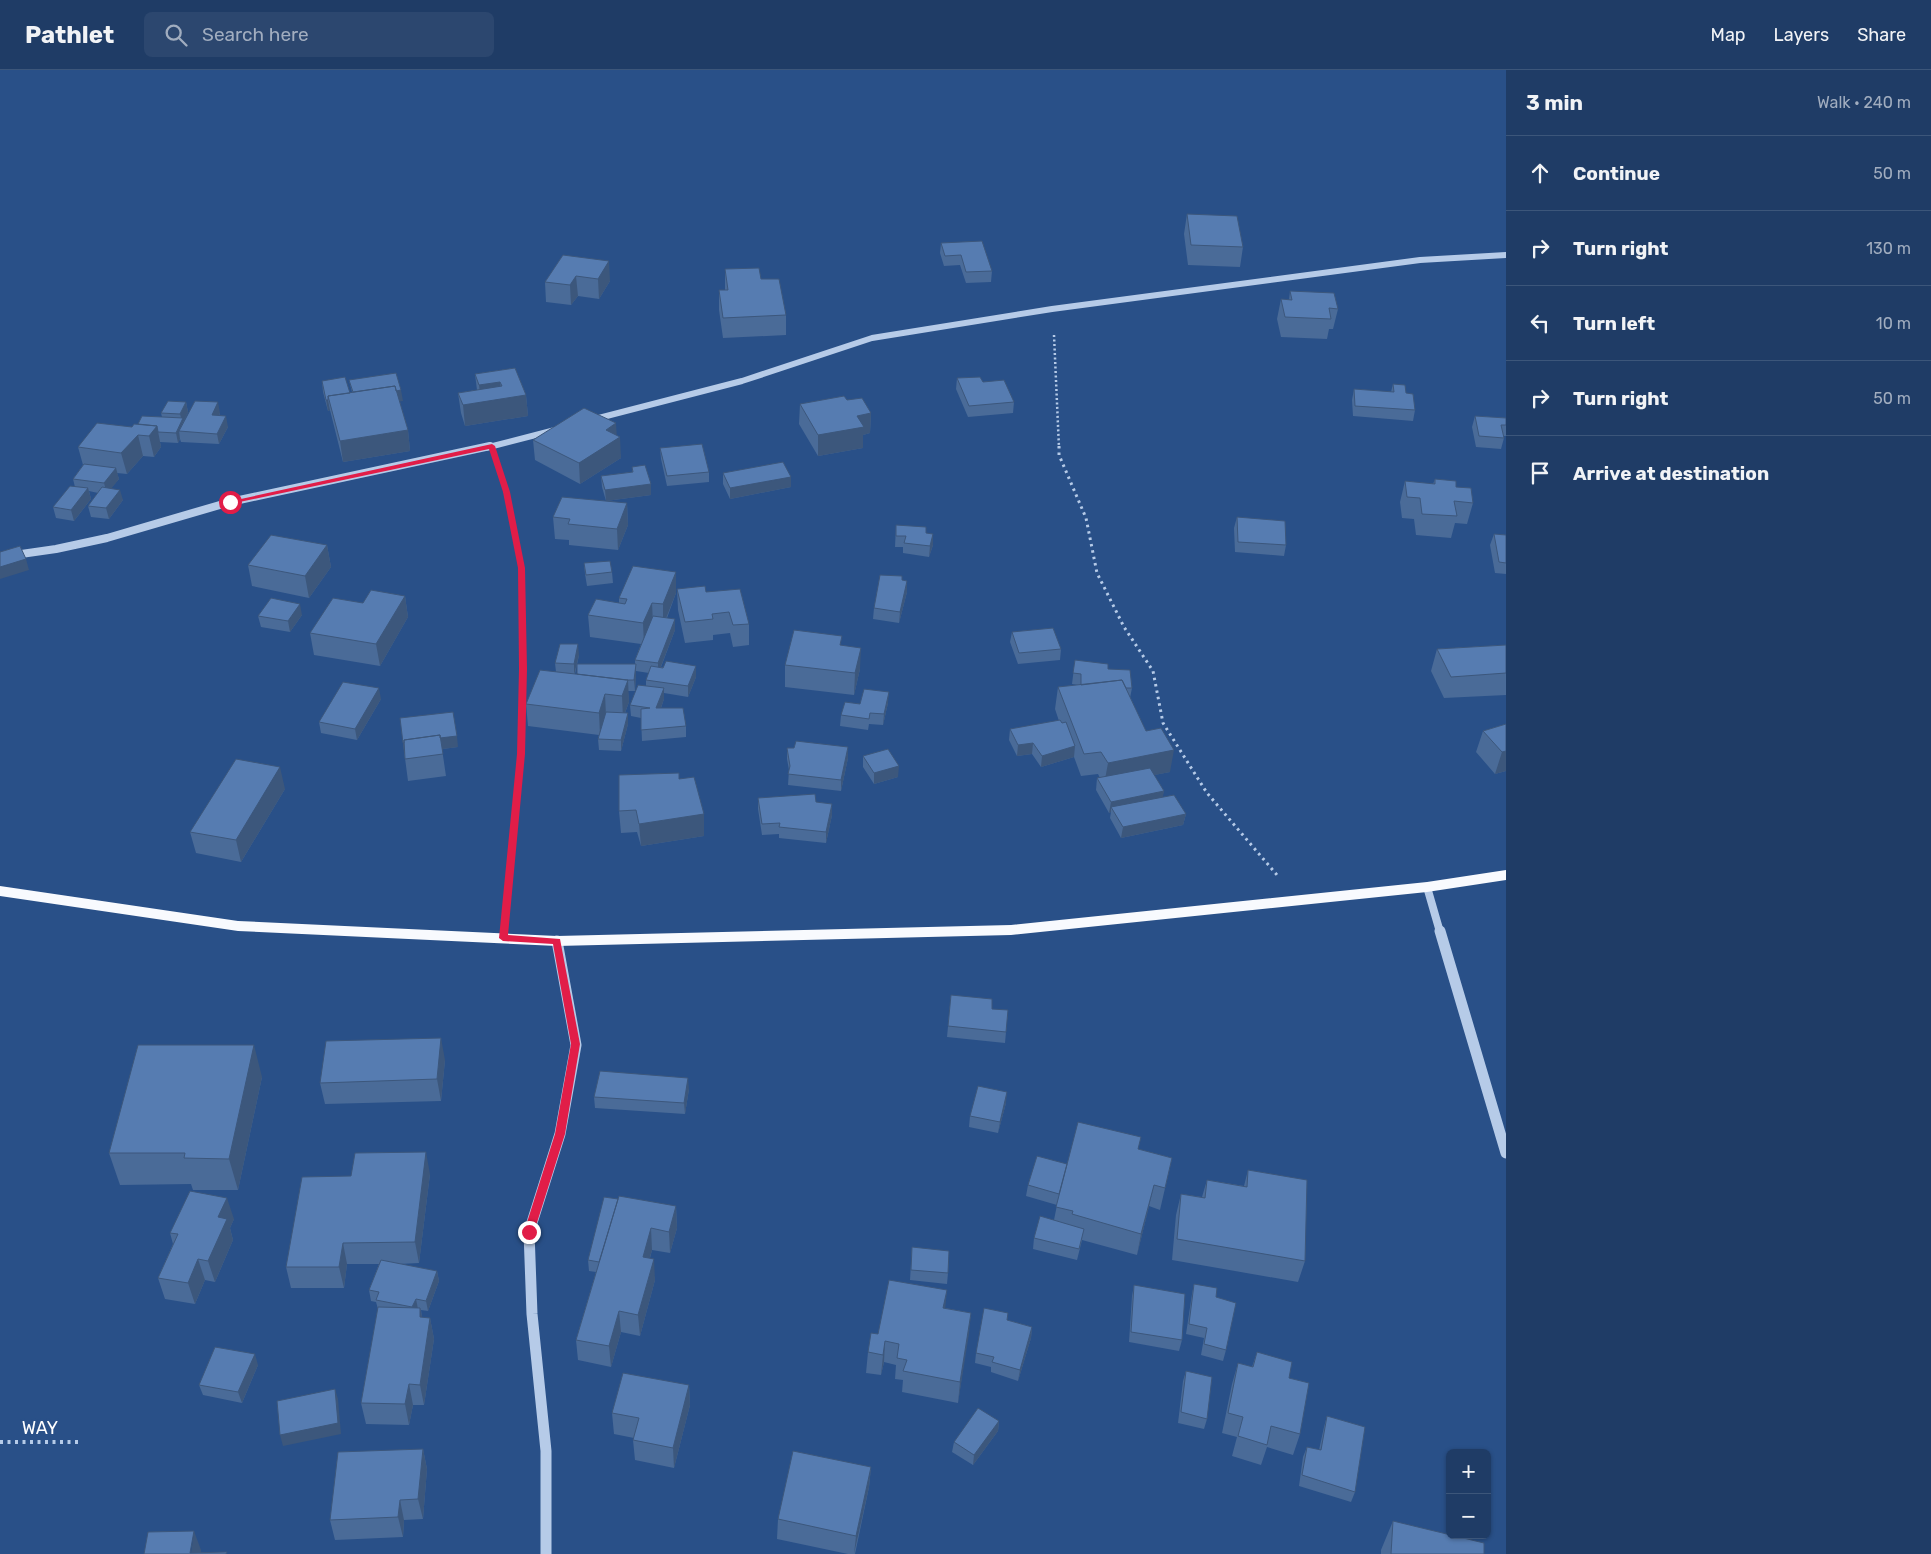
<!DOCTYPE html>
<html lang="en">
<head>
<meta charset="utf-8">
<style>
	:root { --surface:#1f3c66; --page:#2c476f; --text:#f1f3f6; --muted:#a1adbf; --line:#3c567a }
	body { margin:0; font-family:Rubik,sans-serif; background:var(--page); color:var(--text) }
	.controls { position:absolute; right:15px; bottom:15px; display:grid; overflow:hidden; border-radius:8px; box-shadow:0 1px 4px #0004 }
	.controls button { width:45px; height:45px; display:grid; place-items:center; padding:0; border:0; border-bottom:1px solid var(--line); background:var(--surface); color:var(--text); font:25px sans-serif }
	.stop { position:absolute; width:15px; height:15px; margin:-11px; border:4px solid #e11d48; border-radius:50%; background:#fff }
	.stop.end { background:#e11d48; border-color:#fff; box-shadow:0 1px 5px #0008 }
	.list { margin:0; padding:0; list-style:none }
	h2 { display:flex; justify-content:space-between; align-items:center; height:65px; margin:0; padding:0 20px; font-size:21px }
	h2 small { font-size:16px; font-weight:400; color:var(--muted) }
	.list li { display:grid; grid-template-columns:32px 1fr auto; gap:15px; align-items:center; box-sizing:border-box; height:75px; padding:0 20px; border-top:1px solid var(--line) }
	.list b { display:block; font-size:19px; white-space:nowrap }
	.list em { font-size:16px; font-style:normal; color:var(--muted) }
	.icon { flex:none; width:28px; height:28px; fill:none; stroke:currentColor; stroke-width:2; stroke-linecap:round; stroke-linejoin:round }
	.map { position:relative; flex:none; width:1506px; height:1484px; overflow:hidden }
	header { display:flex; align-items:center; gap:30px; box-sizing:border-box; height:70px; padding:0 25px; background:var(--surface); border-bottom:1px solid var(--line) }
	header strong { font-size:24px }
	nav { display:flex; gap:28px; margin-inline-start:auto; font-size:18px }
	.search { width:350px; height:45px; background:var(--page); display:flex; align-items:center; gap:12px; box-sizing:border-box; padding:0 18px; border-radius:8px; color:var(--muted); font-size:19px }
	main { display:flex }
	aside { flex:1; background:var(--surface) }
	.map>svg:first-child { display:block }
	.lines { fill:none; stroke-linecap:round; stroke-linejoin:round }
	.path-far2 { stroke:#b6cbe8; stroke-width:2.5; stroke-dasharray:2 2.5; stroke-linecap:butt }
	.path-far1 { stroke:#b6cbe8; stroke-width:3; stroke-dasharray:2.5 4; stroke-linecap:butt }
	.path { stroke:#b6cbe8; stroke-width:4; stroke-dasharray:3 4.5; stroke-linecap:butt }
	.minor-far2 { stroke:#b6cbe8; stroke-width:6 }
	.minor-far1 { stroke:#b6cbe8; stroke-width:8 }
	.minor { stroke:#b6cbe8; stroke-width:11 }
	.major { fill:#f8fafe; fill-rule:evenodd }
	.wall { fill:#4a6b98 }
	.shaded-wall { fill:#3c577c }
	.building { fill:#567cb1; stroke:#3c577c }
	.route { fill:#e11d48 }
	.labels { text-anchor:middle; stroke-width:4.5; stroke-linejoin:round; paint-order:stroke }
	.near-street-label { font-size:18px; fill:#fff; stroke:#295088 }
</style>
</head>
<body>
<header>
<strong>Pathlet</strong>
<div class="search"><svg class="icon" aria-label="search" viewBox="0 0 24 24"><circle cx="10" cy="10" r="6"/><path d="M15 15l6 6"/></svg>Search here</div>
<nav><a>Map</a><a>Layers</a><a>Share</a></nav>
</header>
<main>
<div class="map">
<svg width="1506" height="1484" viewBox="0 0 1506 1484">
	<rect width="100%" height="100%" fill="#295088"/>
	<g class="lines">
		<path class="path-far2" d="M1054,265L1059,378"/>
		<path class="path-far1" d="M1059,376V385L1086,448L1097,503L1124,557L1153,601L1163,653L1207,723L1277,805
			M500,401C509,437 518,472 521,509C531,619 515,731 505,841"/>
		<path class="path" d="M0,1372H79"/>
		<path class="minor-far2" d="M591,350L742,311L872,268L1052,239L1420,190L1506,185
			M485,378L555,360"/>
		<path class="minor-far1" d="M0,487L56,479L107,468L230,432L490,376
			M1427,817L1440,862"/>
		<path class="minor" d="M1440,861L1506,1083
			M546,1484V1381L532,1244L529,1162L560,1064L576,975L557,871"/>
		<path class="major" d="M1506,800V810L1427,822L1011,865L557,876L238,861L0,826V816L238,851L557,866L1011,855L1427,812Z"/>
	</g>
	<path class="wall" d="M1187,144L1243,177L1240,197L1188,195L1184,164Z
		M941,173L992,201L991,212L966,213L960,195L944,196L940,183Z
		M563,185L610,211L599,229L578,226L571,235L546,232L545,212Z
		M725,199L761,209L786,245V265L723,268L719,240V220H725Z
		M1290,221L1338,239L1333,259H1329L1327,269L1281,267L1277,249L1281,229L1289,230Z
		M515,298L526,325L528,346L465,356L461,343L458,323L477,320L475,304Z
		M957,308L983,312L1014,332L1013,343L968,347L956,319Z
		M349,310L403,331H399L408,360L410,381L343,392L330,340L328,341L323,322L322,311L350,323L352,322Z
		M1393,314L1406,323L1415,340L1413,351L1353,346L1352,330L1354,319L1391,322Z
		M847,330L871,343L870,363L863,365V378L818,386L799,354L800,334Z
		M186,332L188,342L184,351L220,343L219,346L228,357L219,374L181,372L180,369L178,373L160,372L161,377L154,387L143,386L127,404L117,403L119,409L111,418L123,430L109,449L91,447L88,436L98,423L89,421L91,429L74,451L56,448L53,437L75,417L73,409L83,395L78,377L132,357L138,354L162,347L161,343Z
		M1475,346L1506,348V366H1503L1504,368L1501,379L1476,377L1472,357Z
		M616,353V365L621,388L580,414L535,390L533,370Z
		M660,378L709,402V412L667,416L661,389Z
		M632,397L651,414V425L606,431L602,417L601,406L632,402Z
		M723,403L791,417L730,429L723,414Z
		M1435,409L1456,417L1473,433L1467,454L1455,453L1451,468L1416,465L1414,449L1402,448L1400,432L1405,411L1433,414Z
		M627,433L628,455L618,480L569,475V470L555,469L553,447Z
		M1237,447L1286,475L1284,486L1235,482L1234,458Z
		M896,455L926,463L933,475L929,487L903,483V477H895Z
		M1494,464L1506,465V504L1495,503L1490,475Z
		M327,475L331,497L309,528L252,516L248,495Z
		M584,493L612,502L613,513L587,516L585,504Z
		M676,502V523L667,548L675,549V560L661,597L696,596V607L688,627L664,623V629L661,638L686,656V667L642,671L641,648L631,646L630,635L646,616V610L649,603L636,601L635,621H628L629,632L625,643H628V654L621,681L599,680L598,669L599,665L528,656L526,634L556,602L555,593L579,585L575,604H577L635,594V590L641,574L590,567L588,545L619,533V528Z
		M902,510L907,511V522L899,553L873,549L874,538Z
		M677,519L706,522L749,554V575L733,577L730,563L713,565V570L685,573L678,540Z
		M405,526L408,547L380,596L314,585L310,563L363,533Z
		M302,545L290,562L261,557L258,546Z
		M1012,562L1061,579L1060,590L1018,594L1010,572Z
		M1506,575V625L1444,628L1431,601L1437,579Z
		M842,576L860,599L854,625L785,617V595Z
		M1075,590L1108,599L1132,618L1130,628L1146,661L1170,702L1154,705L1164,721L1162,727L1186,744L1183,755L1121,768L1110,748L1111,742L1109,743L1096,720L1097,708H1100L1098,704L1081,706L1074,687L1041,697L1032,684L1017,686L1009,670L1010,659L1059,651L1055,639L1058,617L1078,615L1072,614Z
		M381,629L357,670L321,663L319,652Z
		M888,633L883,655L869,654L868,660L840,656L841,645L860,634Z
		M1506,654V701L1495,704L1476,682L1483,661Z
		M403,673L458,677L442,679L446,706L408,711Z
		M848,677V688L841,721L788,715L789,700L787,689V678Z
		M863,686L898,707L874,714L863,697Z
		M679,709L704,766L641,776L637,762L621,763L619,741Z
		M285,719L241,792L196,783L190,762Z
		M758,728L816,732L832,734V745L826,773L779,768V764L762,765L758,739Z
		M951,925L992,939L1006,962L1005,973L947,967Z
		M445,990L441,1031L325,1034L320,1013Z
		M262,1007L238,1120H193L191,1114L120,1115L109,1083Z
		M689,1019L685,1044L595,1038L594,1027Z
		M1006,1033L998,1063L969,1057L970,1046Z
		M1138,1079L1172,1088L1160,1140L1149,1136L1137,1185L1082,1170L1077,1190L1033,1179L1034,1168L1054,1150L1057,1135L1026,1126L1028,1115L1067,1094Z
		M1248,1100L1305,1191L1298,1212L1172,1190L1176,1145L1181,1124L1202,1127L1207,1110L1244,1116Z
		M430,1104L419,1193L399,1194L437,1201L439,1211L428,1241L421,1240L422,1248H430L434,1269L424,1335H413L409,1355L366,1354L361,1333L378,1239L376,1232L371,1231L369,1220L379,1194H347L344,1218H291L286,1197L351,1106Z
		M676,1136L677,1158L670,1183L652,1180L650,1188L655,1210L640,1266L621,1262L611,1297L578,1290L576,1270L596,1202L589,1201L588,1190Z
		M234,1149L230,1158L233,1170L215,1212L205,1210L195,1234L165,1229L158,1208L173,1174L170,1163Z
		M912,1177L948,1203L947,1214L910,1210Z
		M1194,1214L1216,1227L1226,1280L1223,1291L1201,1285L1204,1268L1186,1264L1192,1224Z
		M1134,1215L1182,1270L1179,1281L1129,1272L1132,1226Z
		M945,1238L971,1243L958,1333L902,1322L903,1310L895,1309L896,1295L884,1292L881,1305L866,1303L868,1282L878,1264Z
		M1007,1250L1032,1257L1031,1268L1018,1311L991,1302V1297L975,1293L976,1283Z
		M1257,1282L1289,1308L1300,1364L1293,1385L1267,1377L1261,1395L1232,1386L1237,1367L1222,1363L1232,1314L1238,1293L1252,1297Z
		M258,1295L242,1333L203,1325L199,1315Z
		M1186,1301L1207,1349L1204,1359L1178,1353L1183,1311Z
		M689,1315L690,1335L674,1398L635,1390L633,1370L634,1368L614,1364L612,1343Z
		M1327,1346L1355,1422L1351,1432L1299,1416L1303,1387L1307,1377L1319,1380L1324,1357Z
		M999,1351L998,1361L973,1395L952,1382L954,1372Z
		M423,1379L427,1399L423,1449L404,1450L403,1467L335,1470L330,1450Z
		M871,1397L869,1417L855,1484H848L777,1469L778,1449Z
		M1393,1451L1484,1484H1381V1480Z"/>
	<path class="shaded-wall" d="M609,191L610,211L599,229L598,209Z
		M576,206L578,226L571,235L570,215Z
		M500,312L502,329L526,325L528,346L465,356L463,335L481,332L479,315Z
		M401,320L403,331L356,338L354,328Z
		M326,330H328L330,340L328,341Z
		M186,332L188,342L179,361L180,369L178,373L176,363L182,351L180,344Z
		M218,332L220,343L214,356L212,345Z
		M871,343L870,363L863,365V378L818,386V365L857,346Z
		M226,346L228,357L219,374L217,364Z
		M616,353L617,369L620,367L621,388L580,414L579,393L606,360Z
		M157,356L161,377L154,387L149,366Z
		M408,360L410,381L343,392L340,371Z
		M138,365L143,386L127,404L121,383Z
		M116,398L119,409L107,424L104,413Z
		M791,407V417L730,429V418Z
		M651,414V425L606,431L605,420Z
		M88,418L91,429L74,451L71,440Z
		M120,420L123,430L109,449L106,438Z
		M627,433L628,455L618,480L617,459Z
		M933,464V475L929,487L930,476Z
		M327,475L331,497L309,528L305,506Z
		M26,489L29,500L0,509V497Z
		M676,502V523L663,556V534Z
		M907,511V522L899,553L900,542Z
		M405,526L408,547L380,596L376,574Z
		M652,533L653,554L644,575L643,553Z
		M300,534L302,545L290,562L288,551Z
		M675,549V560L658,604V593Z
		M578,574L579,585L574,605V594Z
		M861,578L860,599L854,625L855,603Z
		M636,594V605L635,621L634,610Z
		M696,596V607L688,627V616Z
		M628,610L629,632L623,648L622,626Z
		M379,618L381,629L357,670L355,659Z
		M664,618V629L657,649L656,638Z
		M889,622L888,633L883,655L884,644Z
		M605,624L606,646L600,665L599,643Z
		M628,643V654L621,681V670Z
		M457,666L458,677L404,684L403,673Z
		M1033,673L1032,684L1017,686L1018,675Z
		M1075,676L1074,687L1041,697L1042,686Z
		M848,677V688L841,721V710Z
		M1174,680L1170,702L1104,715L1108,693Z
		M1506,681V701L1495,704L1502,682Z
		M899,696L898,707L874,714V703Z
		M280,697L285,719L241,792L236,770Z
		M1164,721L1162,732L1111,737V742L1109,743L1111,732Z
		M832,734V745L826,773V762Z
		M704,744V766L641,776L639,754Z
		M1186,744L1183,755L1121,768L1123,757Z
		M441,968L445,990L441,1031L437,1009Z
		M254,975L262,1007L238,1120L229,1089Z
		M688,1008L689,1019L685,1044L684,1033Z
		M1007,1022L1006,1033L998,1063L1000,1052Z
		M426,1082L430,1104L419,1193L415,1172Z
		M1154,1115L1149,1136L1137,1185L1141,1164Z
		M227,1128L234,1149L230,1158L233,1170L215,1212L208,1191L218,1147Z
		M676,1136L677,1158L670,1183L669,1162Z
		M651,1158L652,1180L644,1208L643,1187Z
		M343,1173L347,1194L344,1218L339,1197Z
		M198,1189L205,1210L195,1234L188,1213Z
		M654,1189L655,1210L640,1266L638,1245Z
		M437,1201L439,1211L428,1241L426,1231Z
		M947,1220L945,1241L943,1238Z
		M416,1229L418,1239L415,1247L412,1237Z
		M420,1238L425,1259L420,1247Z
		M619,1241L621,1262L611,1297L609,1276Z
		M971,1243L969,1264L958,1333L960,1312Z
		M430,1248L434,1269L424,1335L420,1315Z
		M1032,1257L1031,1268L1018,1311L1020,1300Z
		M885,1271L884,1292L881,1305L883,1285Z
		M255,1284L258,1295L242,1333L238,1322Z
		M409,1314L413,1335L409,1355L405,1334Z
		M689,1315L690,1335L674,1398L673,1378Z
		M335,1319L338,1329L341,1364L283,1376L280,1365Z
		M999,1351L998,1361L973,1395L974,1385Z
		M423,1379L427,1399L423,1449L418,1429Z
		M871,1397L869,1417L854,1484L856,1466Z
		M400,1430L404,1450L403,1467L398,1447Z
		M194,1461L201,1480V1484H191Z"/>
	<path class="building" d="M1187,144L1237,146L1243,177L1191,175Z
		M982,171L992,201L966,202L961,185L945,186L941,173Z
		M563,185L609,191L598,209L576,206L570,215L545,212Z
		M759,198L761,209H779L786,245L723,248L719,220H728L725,199Z
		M1290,221L1334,223L1338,239L1329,238L1331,249L1285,247L1281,229L1292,230Z
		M515,298L526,325L463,335L458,323L502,316L500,312L479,315L475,304Z
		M396,303L401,320L396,321L395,316L353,322L349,310Z
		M345,307L350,323L328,326V330H326L322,311Z
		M980,307L983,312L1004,310L1014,332L969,336L957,308Z
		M1393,314L1405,315L1406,323L1413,324L1415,340L1355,336L1354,319L1394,322Z
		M395,316L408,360L340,371L328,326Z
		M844,326L847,330L862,328L871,343L857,346L864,357L818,365L800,334Z
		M168,331L186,332L180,344L161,343Z
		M195,331L218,332L212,345L226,346L217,364L179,361Z
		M584,338L616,353L606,360L620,367L579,393L533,370Z
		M142,346L183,348L176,363L158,362L157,356L138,354Z
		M1475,346L1506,348V355H1501L1504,368L1479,366Z
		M97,353L132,357L134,354L157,356L149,366L138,365L121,383L78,377Z
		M702,374L709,402L667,406L660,378Z
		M783,392L791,407L730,418L723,403Z
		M84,394L116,398L104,413L73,409Z
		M645,395L651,414L605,420L601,406L633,402L632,397Z
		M1435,409L1456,411V417L1471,418L1473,433L1454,431L1457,446L1422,444L1420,428L1407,427L1405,411L1435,414Z
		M70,416L88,418L71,440L53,437Z
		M102,417L120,420L106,438L88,436Z
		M562,427L627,433L617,459L568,454L570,449L553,447Z
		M1237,447L1285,451L1286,475L1238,472Z
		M896,455L926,457V463L933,464L930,476L904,473L906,466H896Z
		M1494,464L1506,465V493L1499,492Z
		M271,465L327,475L305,506L248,495Z
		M20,476L26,489L0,497V482Z
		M610,491L612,502L586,505L584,493Z
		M633,496L676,502L663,534L652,533L643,553L588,545L596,529L625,534L627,529L619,528Z
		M880,505L902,506V510L907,511L900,542L874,538Z
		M705,516L706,522L740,519L749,554L733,555L729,542L712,544L713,549L685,552L677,519Z
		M371,520L405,526L376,574L310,563L333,528L363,533Z
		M271,528L300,534L288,551L258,546Z
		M653,546L675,549L658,593L635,590Z
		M1053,558L1061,579L1019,583L1012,562Z
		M794,560L842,566L840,575L861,578L855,603L785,595Z
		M560,574H578L574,594L555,593Z
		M1506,575V603L1451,607L1437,579Z
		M1075,590L1108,594V599L1130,600L1132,618H1126L1122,610L1081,615V604L1073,603Z
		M666,591L696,596L688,616L646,610L651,596L663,598Z
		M577,594H636L634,610H626L577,604Z
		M540,600L628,610L622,626L605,624L599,643L526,634Z
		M1122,610L1146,661L1161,658L1174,680L1108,693L1101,682L1084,684L1058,617Z
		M343,612L379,618L355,659L319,652Z
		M638,615L664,618L656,638H683L686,656L641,660V639L650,638L630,635Z
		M864,619L889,622L884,644L870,643L869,649L841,645L845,632L860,634Z
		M453,642L457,666L440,668V665L404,670V673H403L400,648Z
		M606,642L628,643L621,670L598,669Z
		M1060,650L1062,653L1066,652L1075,676L1042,686L1033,673L1018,675L1010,659Z
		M1506,654V681L1502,682L1483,661Z
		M440,665L443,684L405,689L404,670Z
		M796,671L848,677L841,710L788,704L790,696L787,678H794Z
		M888,679L899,696L874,703L863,686Z
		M236,689L280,697L236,770L190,762Z
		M1150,698L1164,721L1111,732L1097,708Z
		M679,703V709L694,707L704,744L639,754L636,740L619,741V705Z
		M815,724L816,732L832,734L826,762L779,757L780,753L762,754L758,728Z
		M1174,725L1186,744L1123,757L1111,737Z
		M951,925L992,929V939L1008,940L1006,962L948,956Z
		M441,968L437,1009L320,1013L326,971Z
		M138,975H254L229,1089L184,1088L185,1083H109Z
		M600,1001L688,1008L684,1033L594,1027Z
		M978,1016L1007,1022L1000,1052L970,1046Z
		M1078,1052L1141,1067L1138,1079L1172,1088L1165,1118L1154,1115L1141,1164L1072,1144L1073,1141L1056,1137Z
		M426,1082L415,1172L343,1173L339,1197H286L302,1107L351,1106L355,1083Z
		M1037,1086L1067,1094L1059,1124L1028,1115Z
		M1248,1100L1307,1110L1305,1191L1177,1169L1181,1124L1205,1128L1207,1110L1247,1117Z
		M190,1121L227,1128L218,1147L227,1149L208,1191L198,1189L188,1213L158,1208L178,1164L170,1163Z
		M619,1126L676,1136L669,1162L651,1158L643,1187L654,1189L638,1245L619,1241L609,1276L576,1270Z
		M604,1127L618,1129L599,1192L588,1190Z
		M1040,1146L1084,1159L1079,1179L1034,1168Z
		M912,1177L949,1181L948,1203L911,1200Z
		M381,1190L437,1201L426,1231L416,1229L412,1237L376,1230L379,1222L369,1220Z
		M889,1210L947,1220L943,1238L971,1243L960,1312L903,1301L907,1290L897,1288L899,1274L885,1271L883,1285L868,1282L871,1263L878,1264Z
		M1194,1214L1217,1218L1216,1227L1236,1233L1226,1280L1204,1274L1207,1258L1189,1254Z
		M1134,1215L1185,1224L1182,1270L1131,1262Z
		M378,1237L420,1238V1247L430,1248L420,1315L409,1314L405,1334L361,1333Z
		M984,1238L1008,1243L1007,1250L1032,1257L1020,1300L992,1292L994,1287L976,1283Z
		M215,1277L255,1284L238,1322L199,1315Z
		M1257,1282L1292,1292L1289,1308L1309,1313L1300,1364L1271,1356L1267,1375L1238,1366L1243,1347L1228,1343L1238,1293L1253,1297Z
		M1186,1301L1212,1307L1207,1349L1181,1342Z
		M623,1303L689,1315L673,1378L633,1370L639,1348L612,1343Z
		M335,1319L338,1353L280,1365L277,1331Z
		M978,1338L999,1351L974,1385L954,1372Z
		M1327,1346L1365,1357L1355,1422L1302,1405L1307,1377L1321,1380Z
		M423,1379L418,1429L400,1430L398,1447L330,1450L338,1382Z
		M793,1381L871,1397L856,1466L778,1449Z
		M1393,1451L1484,1473V1484H1391Z
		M194,1461L190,1483L227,1482L226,1484H144L148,1462Z"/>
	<path class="route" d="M492,374L495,376L510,422L525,498L527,599L525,684L508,865L560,869L580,974L565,1064L534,1162L529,1166L524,1162L555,1064L571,974L553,874L503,871L499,868L517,684L519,599L518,498L503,422L489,379L230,434L227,432Z"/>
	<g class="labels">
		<g class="near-street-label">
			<text x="40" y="1364">WAY</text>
		</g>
	</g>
</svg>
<div class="controls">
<button>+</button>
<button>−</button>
</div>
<div class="stop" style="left:230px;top:432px"></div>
<div class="stop end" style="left:529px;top:1162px"></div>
</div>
<aside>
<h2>3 min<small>Walk · 240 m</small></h2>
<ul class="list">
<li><svg class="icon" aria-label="ahead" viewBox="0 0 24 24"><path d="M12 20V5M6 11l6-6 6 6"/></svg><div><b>Continue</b></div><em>50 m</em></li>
<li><svg class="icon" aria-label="right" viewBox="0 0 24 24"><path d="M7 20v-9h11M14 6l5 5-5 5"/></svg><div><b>Turn right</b></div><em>130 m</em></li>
<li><svg class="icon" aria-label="left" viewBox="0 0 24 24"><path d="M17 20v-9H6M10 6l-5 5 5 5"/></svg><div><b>Turn left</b></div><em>10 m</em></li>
<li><svg class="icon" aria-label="right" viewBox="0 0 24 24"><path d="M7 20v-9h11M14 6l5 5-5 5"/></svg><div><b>Turn right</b></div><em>50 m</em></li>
<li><svg class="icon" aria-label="arrive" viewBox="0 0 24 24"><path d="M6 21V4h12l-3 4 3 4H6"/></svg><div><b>Arrive at destination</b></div></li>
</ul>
</aside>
</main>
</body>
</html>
